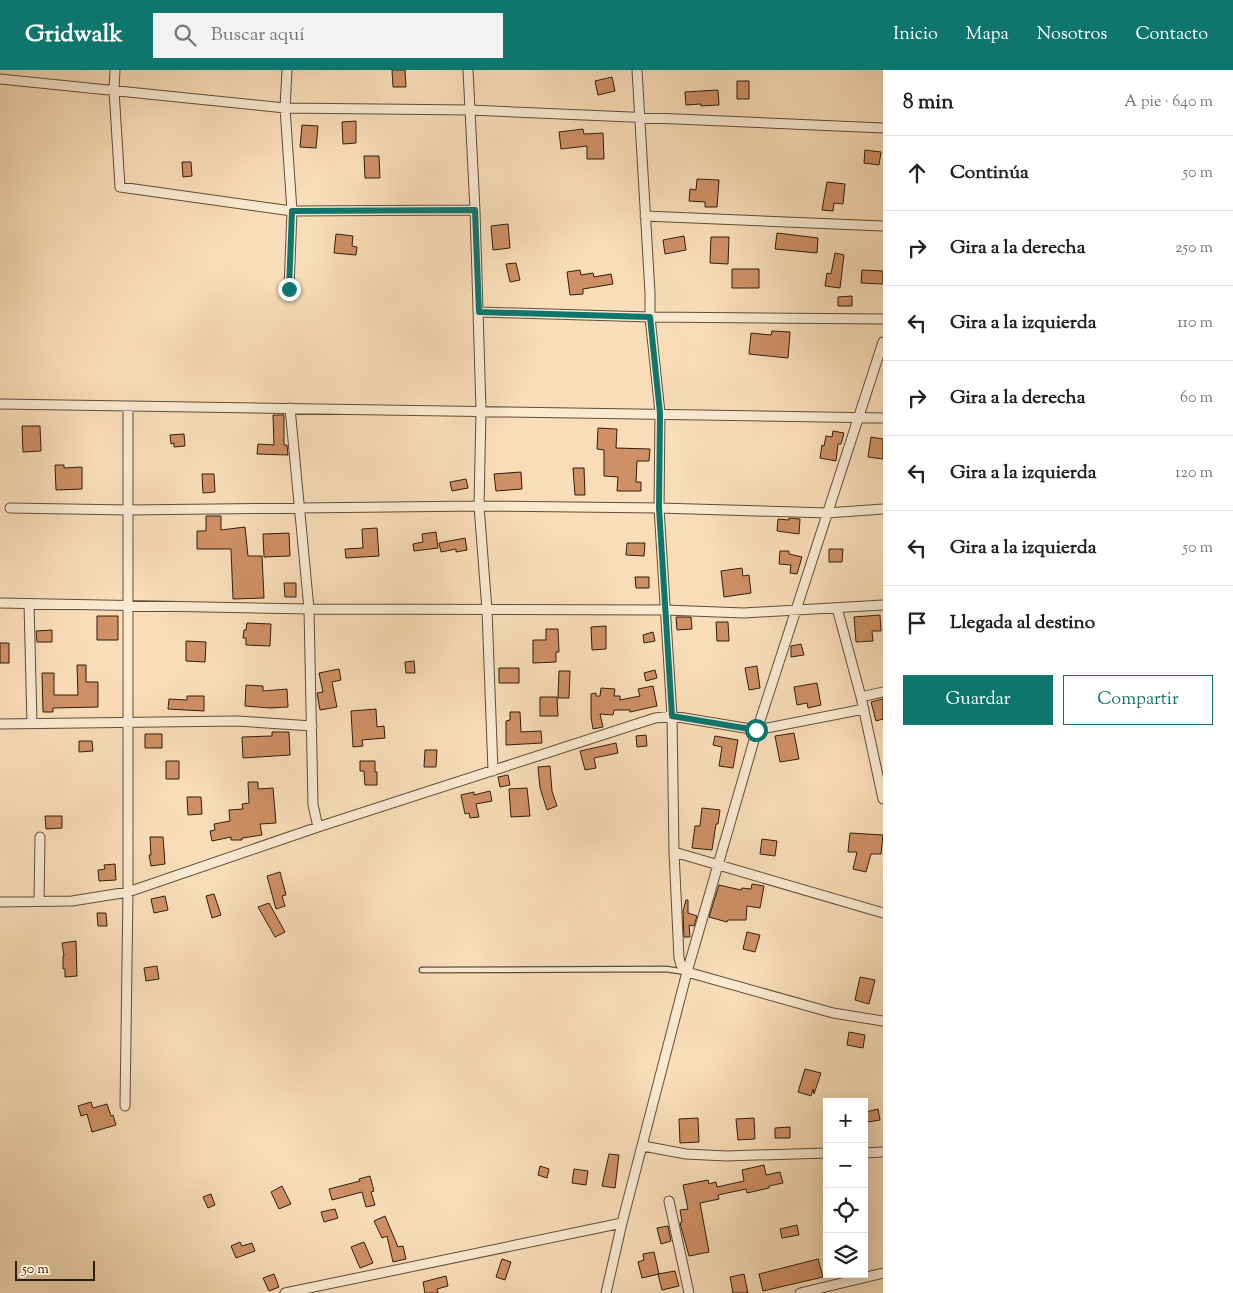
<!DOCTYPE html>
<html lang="es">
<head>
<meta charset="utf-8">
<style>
	:root { --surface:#fff; --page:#f2f2f2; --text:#222; --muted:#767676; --line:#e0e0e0; --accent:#0f766e }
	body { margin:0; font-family:"Sorts Mill Goudy",serif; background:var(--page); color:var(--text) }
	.controls { position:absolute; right:15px; bottom:15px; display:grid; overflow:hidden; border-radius:0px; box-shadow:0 5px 20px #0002 }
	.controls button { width:45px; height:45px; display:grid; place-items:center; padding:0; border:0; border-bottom:1px solid var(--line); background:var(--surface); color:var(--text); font:25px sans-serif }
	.scale { position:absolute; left:15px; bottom:12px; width:80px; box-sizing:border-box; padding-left:5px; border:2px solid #2f1d0f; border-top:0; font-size:14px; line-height:18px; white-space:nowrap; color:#2f1d0f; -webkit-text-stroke:4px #fae9d1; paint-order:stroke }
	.stop { position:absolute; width:15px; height:15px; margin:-11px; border:4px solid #0f766e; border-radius:50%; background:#fff }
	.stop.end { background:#0f766e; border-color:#fff; box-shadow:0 1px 5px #0008 }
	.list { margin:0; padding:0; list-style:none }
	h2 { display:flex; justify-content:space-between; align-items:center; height:65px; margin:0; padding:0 20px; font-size:21px }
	h2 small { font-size:16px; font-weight:400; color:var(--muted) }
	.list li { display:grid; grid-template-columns:32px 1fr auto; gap:15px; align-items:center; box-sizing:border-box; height:75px; padding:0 20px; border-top:1px solid var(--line) }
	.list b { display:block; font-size:19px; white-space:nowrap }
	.list em { font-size:16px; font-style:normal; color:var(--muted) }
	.actions { display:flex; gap:10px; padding:15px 20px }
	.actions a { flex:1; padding:11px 0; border:1px solid var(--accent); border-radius:0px; text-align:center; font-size:18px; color:var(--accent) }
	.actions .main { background:var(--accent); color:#fff }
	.icon { flex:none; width:28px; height:28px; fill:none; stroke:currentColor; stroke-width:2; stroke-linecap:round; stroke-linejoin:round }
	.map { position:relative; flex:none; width:883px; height:1223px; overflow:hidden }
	header { display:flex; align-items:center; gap:30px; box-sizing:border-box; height:70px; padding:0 25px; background:var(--accent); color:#fff }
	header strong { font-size:24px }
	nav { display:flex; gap:28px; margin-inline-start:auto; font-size:18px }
	.search { width:350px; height:45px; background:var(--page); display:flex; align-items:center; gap:12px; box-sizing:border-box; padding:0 18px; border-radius:0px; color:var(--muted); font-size:19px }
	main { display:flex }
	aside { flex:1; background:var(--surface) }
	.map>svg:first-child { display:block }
	.building { fill:#cf9065; stroke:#2f1d0f }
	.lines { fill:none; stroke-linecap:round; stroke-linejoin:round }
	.service-casing { stroke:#614d39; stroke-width:7 }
	.minor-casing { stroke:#614d39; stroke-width:11 }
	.service { stroke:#fae9d1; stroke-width:4.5 }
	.minor { stroke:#fae9d1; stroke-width:9 }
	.route { stroke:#0f766e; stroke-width:6 }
</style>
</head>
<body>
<header>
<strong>Gridwalk</strong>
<div class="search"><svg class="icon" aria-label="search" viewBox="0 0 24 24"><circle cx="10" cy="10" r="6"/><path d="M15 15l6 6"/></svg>Buscar aquí</div>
<nav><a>Inicio</a><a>Mapa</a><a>Nosotros</a><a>Contacto</a></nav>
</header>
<main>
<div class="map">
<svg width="883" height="1223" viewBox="0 0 883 1223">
	<rect width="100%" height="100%" fill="#f8ddb8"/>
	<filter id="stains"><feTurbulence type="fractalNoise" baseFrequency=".004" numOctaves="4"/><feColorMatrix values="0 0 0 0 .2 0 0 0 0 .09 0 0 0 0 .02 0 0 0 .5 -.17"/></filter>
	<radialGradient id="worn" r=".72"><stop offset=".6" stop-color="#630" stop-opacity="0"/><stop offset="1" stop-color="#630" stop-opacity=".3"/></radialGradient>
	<path class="building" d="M392,0H405L406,17H393Z
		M612,7L615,21L598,25L595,11Z
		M737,11H749V29H737Z
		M718,20L719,35L701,36V34L686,35L685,22Z
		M356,51V73L343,74L342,52Z
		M302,55L318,56L316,78L300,77Z
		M583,59L584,64L603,63L604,89H587V76L561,79L559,62Z
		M865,80L881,82L879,95L864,93Z
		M364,86H379L380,108H365Z
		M182,92H191L192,106L183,107Z
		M697,109L719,110L717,137H705V132L689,131L690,119L696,120Z
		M827,112L845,114L843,134L834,133L833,141L822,140Z
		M508,154L510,178L493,180L491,156Z
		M777,163L818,168L817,183L775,179Z
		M336,164L353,166L352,176L357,177L356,185L334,183Z
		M684,166L686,180L665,184L663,170Z
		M711,167H729L728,194L710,193Z
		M835,183L844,185L840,218L825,216L827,203L831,204Z
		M516,193L520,210L510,212L506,194Z
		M732,199H759V218H732Z
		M580,200L581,205L593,203L594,207L611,204L613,214L583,219V224L570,225L567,202Z
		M862,200L883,201V214L861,213Z
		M852,226V236H838V227Z
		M772,261L790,262L788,288L749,284L751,263L771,265Z
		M273,345H284V375H287L288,385L257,384L258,374L274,375Z
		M22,356H40L41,381L23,382Z
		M598,358L617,359L616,378L650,379L649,391H637L636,412H641V421H617L618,407L604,406V380L597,379Z
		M833,361L844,363L841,374H838L836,391L820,388L822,375L824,376L826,366L832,367Z
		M184,364L185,376L174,377V373L171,374L170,365Z
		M871,367L883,369V389L868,387Z
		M55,395H64V398L82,397V419L56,420Z
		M573,398H584L585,425H575Z
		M521,402L522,419L496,421L494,404Z
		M202,404H214L215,422L203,423Z
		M466,409L468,418L452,421L450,412Z
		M206,446H221V460L245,457L248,486H262L264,528L233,529L231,479H197V461H206Z
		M789,448L800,449L799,464L777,461L778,449L789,450Z
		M377,458L379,486L346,488L345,479L363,478L362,459Z
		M436,462L438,478L414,481L413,474L423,472L422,464Z
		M289,463L290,486L264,487L263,464Z
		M465,468L467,480L456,482V479L441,482L439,473Z
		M627,473H645L644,486L626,485Z
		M829,479H843L842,492H829Z
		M780,481H789V484L802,487L797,504L790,503L791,495L779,494Z
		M742,498L743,506L749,505L751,523L724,527L721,501Z
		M635,507H649V518H636Z
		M284,513H296V527H285Z
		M880,545L881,561H872L873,571L856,572L854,547Z
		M97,546H118V570H97Z
		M676,547H691L692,559L677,560Z
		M716,552H728L729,571H717Z
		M247,553L271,554L270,576L246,575V568H243L244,560H246Z
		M606,556V579L592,580L591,557Z
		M546,559H558L559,582H556V592L533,593V570H546Z
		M52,560V572H37L36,561Z
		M653,562L655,571L644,573L643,565Z
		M186,571L206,572L205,592L186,591Z
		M0,573H9V593H0Z
		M801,574L804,585L791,587V576Z
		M414,591L415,603H406L405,592Z
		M77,595H86V612H98V637L53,638V642H43L42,603H54V625H78Z
		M757,596L760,618L749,620L745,598Z
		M499,598H519V613H499Z
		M339,599L341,610L332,612L337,637L320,640L317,623L323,622L319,603Z
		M655,600L657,608L646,611L644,603Z
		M559,601H570L569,628H558Z
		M817,613L821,635L808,638L807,633L797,635L794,617Z
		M246,615L263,616V621L287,619L288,637L270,638L245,636Z
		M653,616L657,636L630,642V640H614L613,645L600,644L603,657L593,659L591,647V624L596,623V626H600L601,618L615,619L614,626H620V630L640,626L638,619Z
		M187,626H204V641L168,639L169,629L187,630Z
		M540,627H557L558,646H540Z
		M883,629V649L876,651L871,632Z
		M376,639L377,657L384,656L385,668L362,670L363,676L353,677L351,641Z
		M510,642H520L521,662L541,661L542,673L506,675V651L510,650Z
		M272,662H289L290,685L243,688L242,667L272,666Z
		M794,663L799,689L780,692L775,666Z
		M145,664H162V678H145Z
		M646,665L647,676L637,677L636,666Z
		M715,666L738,670L733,698L719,696L722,677L713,675Z
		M79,671H92L93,681L79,682Z
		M616,673L618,683L594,688L596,698L585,700L580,681Z
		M425,680H437L436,697H424Z
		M166,691H179V709H166Z
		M360,691H375V702H377V715H365L364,701H360Z
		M550,696L552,721L557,736L547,740L540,718L538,697Z
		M508,705L510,715L500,717L498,707Z
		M248,712H258V719L273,718L276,753L260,754L262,765L242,768V770H231V767L212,771L210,761L215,760L214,754L230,751L229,740L243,739L242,734L249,733Z
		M527,718L530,746L511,747L509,719Z
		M490,721L492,731L476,734L479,747L470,748L469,743L465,744L461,725L474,722V725Z
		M187,727H201L202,744L188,745Z
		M702,738L720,740L718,754H716L712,780L692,778L695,756H700Z
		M45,746H62V758L46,759Z
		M850,763L883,765L881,784H871L866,802L853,799L857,782H848Z
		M150,767H163L165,794L151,796L149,785H151Z
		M762,769L777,771L775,786L760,784Z
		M115,794L116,810L99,811L98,800L105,799L104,795Z
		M280,802L286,825L282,826L285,836L276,839L267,806Z
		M752,814L764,816L760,838L747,836L746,850H728L727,852L709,847L719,815L741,820L742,818L751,819Z
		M214,824L221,845L212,848L206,826Z
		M165,826L168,840L154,843L151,829Z
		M686,830H688V843L697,846L694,856L689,855L690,867H684L683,841Z
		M269,833L285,862L275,867L258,837Z
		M97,843H106L107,856H98Z
		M747,862L760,865L755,882L743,879Z
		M76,871L77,906L65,907V899H63V886H64L62,873Z
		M157,896L159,909L146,911L144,898Z
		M860,907L875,910L869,934L855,930Z
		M849,962L865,965L863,978L847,975Z
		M805,999L821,1003L814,1024L813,1019L811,1026L798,1022Z
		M91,1032L93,1038L107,1034L111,1046L113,1045L116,1055L92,1062L87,1044L81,1046L78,1036Z
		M878,1039L880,1050L868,1052L866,1042Z
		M698,1048L699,1072L680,1073L679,1049Z
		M754,1048L755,1069L738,1070L736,1049Z
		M790,1057V1068H775V1058Z
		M609,1084L619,1085L615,1118L602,1116Z
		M764,1095L766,1105L780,1102L783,1113L769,1116V1118L747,1123L746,1119L718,1125L719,1129L700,1133L709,1182L689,1186L680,1153L682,1152L680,1140L688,1139L683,1115L708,1110L709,1114L716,1112L717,1117L744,1111L742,1100Z
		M540,1096L549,1099L547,1108L538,1105Z
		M574,1099L588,1101L586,1115L572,1113Z
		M370,1106L374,1121L371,1122L375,1135L366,1137L362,1122L332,1130L329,1119L360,1111L359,1109Z
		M282,1116L291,1134L279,1139L271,1122Z
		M211,1124L215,1135L208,1138L203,1127Z
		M335,1139L338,1148L324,1152L321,1142Z
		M385,1146L398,1177L403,1176L406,1189L393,1192L387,1166L382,1168L374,1151Z
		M797,1155L799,1165L782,1168L780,1159Z
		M668,1156L671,1171L661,1174L657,1158Z
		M240,1172L242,1176L252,1173L255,1181L236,1188L231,1176Z
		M364,1172L373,1193L360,1198L351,1177Z
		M654,1182L659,1204L642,1208L638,1192L644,1190L643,1184Z
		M502,1189L511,1192L505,1210L496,1207Z
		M818,1189L823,1207L763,1221L759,1204Z
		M675,1201L679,1216L662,1220L658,1204Z
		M274,1204L279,1217L269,1221L263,1208Z
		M744,1204L748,1223H733L730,1207Z
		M446,1206L448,1216L437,1219L438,1223H425L423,1212Z"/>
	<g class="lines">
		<defs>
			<path id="service" d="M422,900L666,899L686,902"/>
			<path id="minor" d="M115,0L114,20L120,117L292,141L475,140
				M287,0L285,38L292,141L289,219
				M468,0L475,140L481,340L479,436L487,540L493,701
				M637,0L650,223V247L660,343L659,438L672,646L674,782L679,888L681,895L687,902L833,943L883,951
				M0,9L285,38L470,40L883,58
				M645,146L883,156
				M479,242L650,247L883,249
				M0,334L883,348
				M290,338L309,539L313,735L318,757
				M10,438L128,440L479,436L659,438L827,443L883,439
				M0,533L309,539L665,540L744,543L883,535
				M29,534L32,653
				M837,538L861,627L883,729
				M861,627L883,622
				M0,654L237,651L312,656
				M674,782L883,843
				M39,830L40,767
				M0,832L72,831L128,822L318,757L655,648L672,646L757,660L864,639
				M125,1036L128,822V336
				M643,1076L686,1084L726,1086L827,1083
				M864,1083L883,1082
				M669,1131L689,1223
				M285,1223L622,1153
				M606,1223L622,1153L687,902L757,660L883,272
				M800,1223L883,1203"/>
		</defs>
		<use href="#service" class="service-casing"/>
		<use href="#minor" class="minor-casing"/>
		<use href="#service" class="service"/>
		<use href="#minor" class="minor"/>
	</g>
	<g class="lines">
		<path class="route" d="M289,219L292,141L475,140L479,242L650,247L660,343L659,438L672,646L756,660"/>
	</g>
	<rect width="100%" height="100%" filter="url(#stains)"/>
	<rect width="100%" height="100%" fill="url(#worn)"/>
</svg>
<div class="controls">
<button>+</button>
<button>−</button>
<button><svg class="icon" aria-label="locate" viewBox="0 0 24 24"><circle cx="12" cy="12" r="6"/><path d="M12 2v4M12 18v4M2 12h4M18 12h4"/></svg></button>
<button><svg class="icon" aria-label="layers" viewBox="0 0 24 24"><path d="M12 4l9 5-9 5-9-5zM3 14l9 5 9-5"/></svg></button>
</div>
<div class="scale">50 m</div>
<div class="stop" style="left:756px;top:660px"></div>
<div class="stop end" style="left:289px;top:219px"></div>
</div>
<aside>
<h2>8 min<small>A pie · 640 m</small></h2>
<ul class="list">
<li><svg class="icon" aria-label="ahead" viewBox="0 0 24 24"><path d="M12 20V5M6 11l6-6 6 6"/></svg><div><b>Continúa</b></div><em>50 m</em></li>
<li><svg class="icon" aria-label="right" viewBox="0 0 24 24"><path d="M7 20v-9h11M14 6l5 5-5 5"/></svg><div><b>Gira a la derecha</b></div><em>250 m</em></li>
<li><svg class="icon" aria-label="left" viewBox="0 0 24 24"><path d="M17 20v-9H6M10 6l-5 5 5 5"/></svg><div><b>Gira a la izquierda</b></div><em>110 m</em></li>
<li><svg class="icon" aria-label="right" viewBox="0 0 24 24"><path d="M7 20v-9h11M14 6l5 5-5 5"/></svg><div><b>Gira a la derecha</b></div><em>60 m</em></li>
<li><svg class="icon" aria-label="left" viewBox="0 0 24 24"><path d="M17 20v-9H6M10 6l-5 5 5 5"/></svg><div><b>Gira a la izquierda</b></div><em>120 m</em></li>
<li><svg class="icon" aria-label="left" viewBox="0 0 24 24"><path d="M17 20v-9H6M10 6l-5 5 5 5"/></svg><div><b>Gira a la izquierda</b></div><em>50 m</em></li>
<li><svg class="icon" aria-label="arrive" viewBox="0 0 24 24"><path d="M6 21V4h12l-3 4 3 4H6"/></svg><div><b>Llegada al destino</b></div></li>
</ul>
<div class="actions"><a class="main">Guardar</a><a>Compartir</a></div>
</aside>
</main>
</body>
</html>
